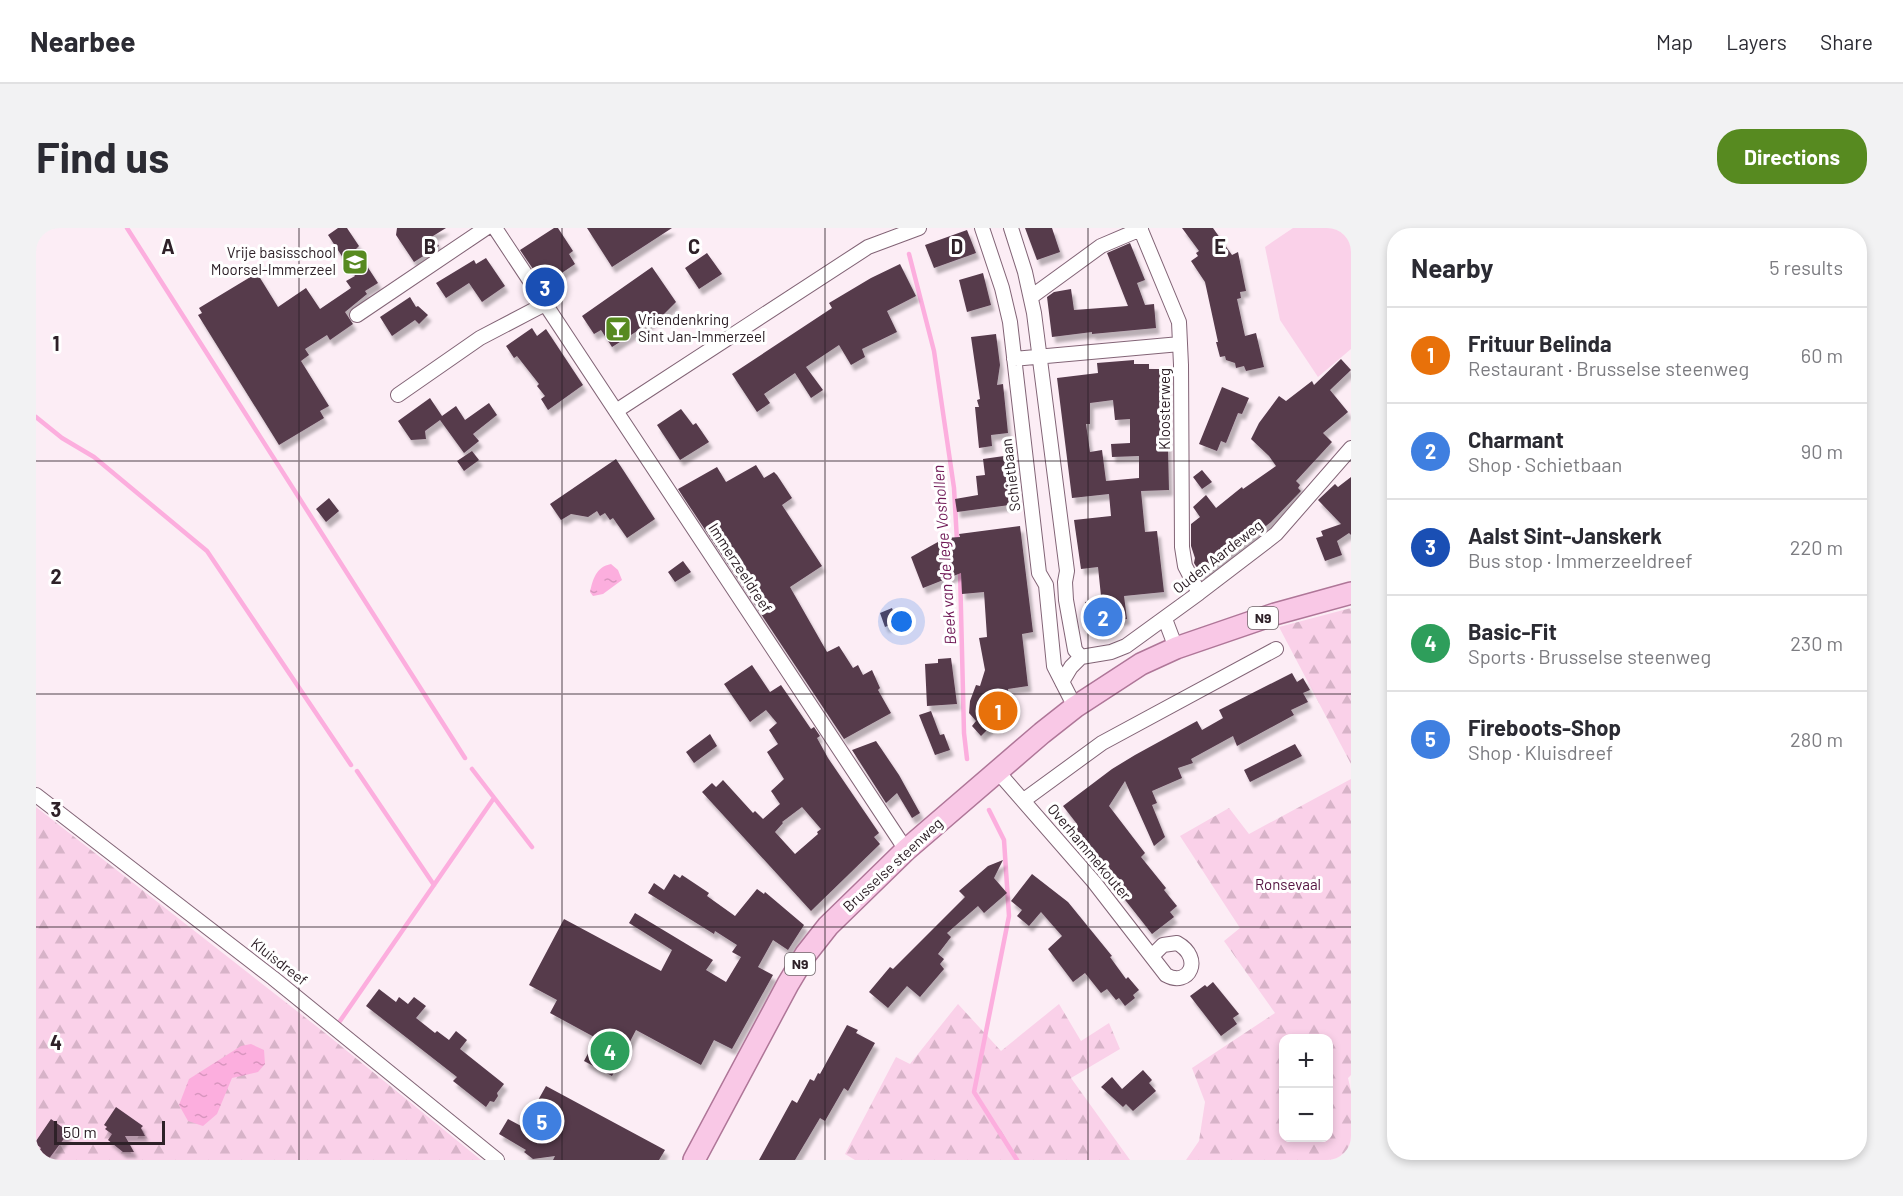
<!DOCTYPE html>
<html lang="en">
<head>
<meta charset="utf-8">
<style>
	:root { --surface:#fff; --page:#f2f2f3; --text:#2b2b33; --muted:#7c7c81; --line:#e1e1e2; --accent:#578a20 }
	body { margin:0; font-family:Barlow,sans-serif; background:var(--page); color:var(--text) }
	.controls { position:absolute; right:18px; bottom:18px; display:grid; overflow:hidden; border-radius:12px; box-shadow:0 3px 9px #0003 }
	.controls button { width:54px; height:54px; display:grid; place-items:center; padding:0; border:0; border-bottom:2px solid var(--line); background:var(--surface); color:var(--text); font:30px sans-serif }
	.scale { position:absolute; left:18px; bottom:15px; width:111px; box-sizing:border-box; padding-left:6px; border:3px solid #2e2128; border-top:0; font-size:16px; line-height:21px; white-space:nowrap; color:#2e2128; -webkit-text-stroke:4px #fff; paint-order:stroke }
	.you { position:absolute; left:866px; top:394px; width:21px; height:21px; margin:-15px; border:4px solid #fff; border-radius:50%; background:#1a73e8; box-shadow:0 0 0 9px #1a73e833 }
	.badge { display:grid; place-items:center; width:39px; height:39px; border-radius:50%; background:var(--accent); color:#fff; font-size:20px; font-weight:700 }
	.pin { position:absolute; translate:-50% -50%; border:3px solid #fff; box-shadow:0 2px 6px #0006 }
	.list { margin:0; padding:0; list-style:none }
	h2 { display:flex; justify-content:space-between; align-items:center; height:78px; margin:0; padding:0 24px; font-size:26px }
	h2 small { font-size:20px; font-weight:400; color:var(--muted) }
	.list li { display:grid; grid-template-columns:39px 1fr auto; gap:18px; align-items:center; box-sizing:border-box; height:96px; padding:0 24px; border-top:2px solid var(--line) }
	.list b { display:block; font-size:22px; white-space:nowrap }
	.list p { margin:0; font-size:20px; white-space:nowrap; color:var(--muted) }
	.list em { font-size:20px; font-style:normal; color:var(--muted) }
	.map { position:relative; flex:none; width:1315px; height:932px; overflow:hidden; border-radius:24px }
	header { display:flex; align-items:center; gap:36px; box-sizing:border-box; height:84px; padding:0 30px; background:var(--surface); border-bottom:2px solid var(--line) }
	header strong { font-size:28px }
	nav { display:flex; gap:33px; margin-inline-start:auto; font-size:21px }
	.intro { display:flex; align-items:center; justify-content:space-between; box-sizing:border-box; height:144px; padding:0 36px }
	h1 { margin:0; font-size:42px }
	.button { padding:15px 27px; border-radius:24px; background:var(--accent); color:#fff; font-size:21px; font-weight:700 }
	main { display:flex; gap:36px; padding:0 36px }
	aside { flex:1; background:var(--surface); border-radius:24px; box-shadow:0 3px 9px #0003 }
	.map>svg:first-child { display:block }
	.green { fill:#fad1e9 }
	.forest { fill:url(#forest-firs); fill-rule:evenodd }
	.water { fill:url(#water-ripples) }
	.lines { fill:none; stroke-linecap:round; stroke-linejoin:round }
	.stream { stroke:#fcaede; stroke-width:4.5 }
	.building { fill:#563a4c; fill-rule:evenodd; filter:url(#shadow) }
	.minor-casing { stroke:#826476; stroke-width:16 }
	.primary-casing { stroke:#af7698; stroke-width:24 }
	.minor { stroke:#fff; stroke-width:14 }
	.primary { stroke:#f9c8e6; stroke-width:21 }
	.grid { fill:none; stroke:#2e2128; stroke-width:1.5; stroke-opacity:0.55 }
	.labels { text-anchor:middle; stroke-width:6; stroke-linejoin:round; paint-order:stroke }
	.shield { fill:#fff; stroke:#6d6468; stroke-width:1.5 }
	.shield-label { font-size:14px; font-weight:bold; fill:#2e2128 }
	.poi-label { font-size:15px; fill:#2e2128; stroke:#fff; text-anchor:end }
	.street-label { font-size:15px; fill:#2e2128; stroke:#fff }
	.park-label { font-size:15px; fill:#53113f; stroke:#fff }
	.water-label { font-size:16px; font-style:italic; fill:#701957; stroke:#fff }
	.grid-label { font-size:20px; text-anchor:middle; font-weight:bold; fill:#2e2128; stroke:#fff; stroke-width:6; stroke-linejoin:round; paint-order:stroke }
</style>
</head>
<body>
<header>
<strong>Nearbee</strong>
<nav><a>Map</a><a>Layers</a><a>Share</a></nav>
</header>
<div class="intro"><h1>Find us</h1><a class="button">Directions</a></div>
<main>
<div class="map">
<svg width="1315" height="932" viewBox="0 0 1315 932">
	<defs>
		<pattern id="forest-firs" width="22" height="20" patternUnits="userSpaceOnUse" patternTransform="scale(1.5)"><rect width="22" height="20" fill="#fad1e9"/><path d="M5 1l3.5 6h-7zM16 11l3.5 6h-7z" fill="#d7b3c8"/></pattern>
		<pattern id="water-ripples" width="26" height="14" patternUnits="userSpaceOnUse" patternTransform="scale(1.5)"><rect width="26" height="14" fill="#fcaede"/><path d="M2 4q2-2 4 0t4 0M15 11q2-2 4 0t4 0" fill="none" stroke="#d895be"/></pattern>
		<filter id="shadow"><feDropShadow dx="3.5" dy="6" stdDeviation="1.5" flood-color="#0004"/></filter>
	</defs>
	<rect width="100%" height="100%" fill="#fcedf5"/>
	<path class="green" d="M1257,0H1304L1315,15V121L1282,149L1244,92L1229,19Z"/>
	<path class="forest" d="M1315,380V536L1243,399Z
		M1315,551V847L1312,850L1315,863V932H1150L1163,913L1169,874L1156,840L1239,785L1188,713L1204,700L1144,608L1193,580L1213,606ZM1248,810H1292V910H1248Z
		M0,579L289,805L445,932H0Z
		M922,776L965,823L1023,776L1045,813L1073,795L1084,821L1035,850L1094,932H819L809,926L860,829L874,836Z"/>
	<path class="water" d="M575,336L582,342L586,352L567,366L557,368L554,364C557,351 560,339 575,336Z
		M215,816L228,822L229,836L222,844L196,850L181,886L167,898L152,893L143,877L153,851L205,818Z"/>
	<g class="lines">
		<path class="stream" d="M91,0L429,530
			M873,26L898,123L918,260L921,313
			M0,189L26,210L58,229L171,323L315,537
			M924,342L928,505L931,531
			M436,541L496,619
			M321,543L398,657
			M953,582L968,612L973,688L938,864L981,932
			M304,793L458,570"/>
	</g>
	<path class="building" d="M302,0H311L323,18L320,21L342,55L329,63L331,66L309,84L317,96L294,112L291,107L269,121L273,127L265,133L293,178L284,183L288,190L243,217L162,87L166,85L163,80L221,45L242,79L270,60L284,81L315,60L310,53L319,48L292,7Z
		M361,0H410L397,8L403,18L378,34L360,7Z
		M518,0H522L537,23L533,26L539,36L508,57L484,22Z
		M551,0H636L576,39Z
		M989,0H1016L1024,24L1001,32Z
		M1146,0H1177L1196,27L1202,24L1210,63L1204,64L1205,70L1201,71L1209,108L1220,105L1228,139L1210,143L1208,138L1200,140L1199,135L1190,132L1189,128L1184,129L1180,114H1182L1169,54L1155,33L1162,28L1160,25L1163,23Z
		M931,2L940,25L898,40L889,17Z
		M1094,15L1109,52L1101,55L1109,77L1118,76L1120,100L1056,106V104L1016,109L1011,69L1018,64L1035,61L1038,82L1092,78L1071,25Z
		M671,25L686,46L663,61L649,40Z
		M450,30L469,58L446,74L433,55L410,70L400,55L438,32L440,36Z
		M864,36L880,68L851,83L861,104L826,121L829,129L815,137L803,117L770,139L787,162L775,170L759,145L728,166L734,175L721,184L696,146L796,80L793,75L835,50Z
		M616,39L640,74L628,86L576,119L565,102L558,106L546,88Z
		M947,45L955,77L931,84L923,52Z
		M374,69L380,79L382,78L392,87L383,96L379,92L356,108L344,89Z
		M496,100L501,108L510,101L547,157L512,182L505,171L509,168L501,158L503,156L481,128L478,130L470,118Z
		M960,106L964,137L961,157L967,156L972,205L955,207L956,218L943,220L939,179H943L941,172L944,171L935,109Z
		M1305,131L1315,142L1294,162L1312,184L1287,205L1296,214L1260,253L1264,257L1262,260L1265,263L1235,294L1166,348L1158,335L1159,330L1155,318V296L1164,289L1157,279L1170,267L1180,280L1206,259L1207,261L1240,238L1233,228L1215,211L1223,195L1243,168L1250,173L1276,153L1278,157Z
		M1098,132V136H1113V141H1130L1133,262L1105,263L1109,304L1121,303L1128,364L1088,368L1091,391L1058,394L1057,392L1051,393L1049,374L1061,372V368H1065L1062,339L1045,341L1038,292L1075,288L1073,266L1036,270L1021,150L1062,145L1061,135ZM1077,172L1079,192L1094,191V215L1075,216L1076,229L1103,228V250L1070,253L1066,222L1054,224L1050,196H1054V175Z
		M1186,159L1213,170L1206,186L1202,185L1190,215L1185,213L1181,223L1163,216Z
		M394,170L406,188L420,178L429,192L453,175L461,187L437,206L443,213L428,225L404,192L389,203L390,211L375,212L362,193Z
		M645,181L657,197L660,195L673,214L644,232L621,197Z
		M436,223L443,232L428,243L421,233Z
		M975,227L981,276L921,284L919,271L942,267L940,248L949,247L947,231Z
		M580,231L619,291L591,310L577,290L574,292L569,285L564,288L561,283L552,289L535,286L525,292L514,276Z
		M720,237L728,250L738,244L741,247L756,270L746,277L786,338L754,359L791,424L803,418L817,440L822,437L827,447L836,442L844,460L842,462L855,485L808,511L642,261L681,239L690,254Z
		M1166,242L1176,254L1166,261L1157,249Z
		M1315,249V307L1313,305L1301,313L1306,327L1289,333L1280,310L1287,308L1285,303L1305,296L1282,272L1299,256L1302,259Z
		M293,270L303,283L290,294L280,281Z
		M984,298L997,404L986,406L992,458L972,461L975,481L978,484L962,498L959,494L945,508L936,498L940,493L933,485L934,473L940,457L944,458L949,442L943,410L951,409L948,364L926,366L925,345L887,360L875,329L909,310L924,309L923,306Z
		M647,333L655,344L639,354L632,344Z
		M856,380L861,394L849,399L844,385Z
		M915,430L921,476L891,478L889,436L902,435V431Z
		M716,437L734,464L745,457L775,501L778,499L784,508L781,510L792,530L843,605L838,609L844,616L775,683L666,564L676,555L680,559L687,552L717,585L719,583L727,591L744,576L735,563L748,551L731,524L742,516L733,502L741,495L730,482L714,494L688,456ZM766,579L785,601L781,604L782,606L759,626L739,604L747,595L746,594Z
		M1256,445L1261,454L1267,450L1274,462L1267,465L1272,474L1255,482L1258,487L1201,518L1197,508L1155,531L1157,535L1142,540L1146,550L1116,563L1121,575L1116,577L1129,609L1118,618L1089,553L1073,578L1109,625L1105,629L1130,660L1128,662L1141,678L1134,684L1138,689L1116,706L1037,606L1041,603L1038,598L1041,596L1027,578L1076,541L1099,527L1161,493L1166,502L1187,490L1183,482Z
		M895,483L904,507L908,506L914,522L899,527L883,487Z
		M674,506L681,518L658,535L650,524Z
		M840,513L863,547L884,585L876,590L861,565L850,575L816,522Z
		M1259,516L1266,528L1214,554L1208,542Z
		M967,632L958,650L971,665L948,685L942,678L911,705L915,709L902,726L908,731L904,736L908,741L884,769L871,758L852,780L833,764L854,739L857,741L929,669L923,663L952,638Z
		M638,646L644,650L646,647L673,665L671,668L699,688L721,661L728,666L729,664L768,697L752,722L737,712L722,739L737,747L696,821L678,812L665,837L600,802L576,848L548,833L560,810L514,785L521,772L493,757L528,691L625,743L636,722L593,695L599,685L677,732L670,742L690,754L705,729L696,724L701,717L679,703L678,706L612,665L618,655L628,662Z
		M996,646L1032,674L1076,728L1074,729L1090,751L1092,749L1103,762L1097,767L1099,770L1089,778L1083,770L1080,772L1071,761L1065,765L1049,745L1037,754L1012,721L1026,708L1005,684L993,698L981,688L986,682L975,673Z
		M1177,754L1203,786L1197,790L1201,796L1185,808L1154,768L1169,757L1171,759Z
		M343,761L360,774L363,769L372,776L378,769L390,778L380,790L399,805L401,803L413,812L420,803L431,812L424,821L468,856L461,865L462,868L458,874L454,873L450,879L417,853L421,849L330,778Z
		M811,797L822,802L820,805L839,815L812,863L808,860L789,893L784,890L759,932H723L756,872L761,875L774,851L778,853L782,845L784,846Z
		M1107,842L1116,852L1113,855L1120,863L1097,883L1090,876L1087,879L1065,859L1076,849L1086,861Z
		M510,858L629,922L623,932H517L519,928L497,931L488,924L490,922L463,906L472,891L487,899Z
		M80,879L107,898L105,900L109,908H89L98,924H87L72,912L76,906L69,901L71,899L68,897Z
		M15,891L33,904L12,932H0V928L5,920L0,916V913Z"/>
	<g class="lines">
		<defs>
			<path id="minor" d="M459,0L870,622
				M946,0L966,60L974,94L1003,345L1010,357L1018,438L1039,479
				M975,0L989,44L998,85L1031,343L1029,354L1030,372L1039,422L1045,429
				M1104,0L1143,94L1145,137L1146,319L1149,338L1163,365
				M995,69L1065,18L1105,1
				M321,87L450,0
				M978,131L1144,116
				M362,167L444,110L509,76
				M580,183L832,19L883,0
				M1129,391L1140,420
				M1045,429L1075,424L1090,418L1163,365L1240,306L1315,220
				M1026,454L1035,439L1045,429
				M962,544L1058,654L1130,747C1153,760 1168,730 1141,715L1127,717L1116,728
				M0,567L237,750L461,932
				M988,572L1066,515L1240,421"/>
			<path id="primary" d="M658,932L752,756L770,726L792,698L870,622L1006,505L1039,479L1105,436L1140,420L1239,386L1315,365"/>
		</defs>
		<use href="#minor" class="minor-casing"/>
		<use href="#primary" class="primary-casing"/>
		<use href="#minor" class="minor"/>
		<use href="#primary" class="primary"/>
	</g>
	<path class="grid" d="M263,0V932M526,0V932M789,0V932M1052,0V932M0,233H1315M0,466H1315M0,699H1315"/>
	<defs>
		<symbol id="school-square" viewBox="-11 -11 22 22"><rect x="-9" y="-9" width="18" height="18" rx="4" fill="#578a20" stroke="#fff"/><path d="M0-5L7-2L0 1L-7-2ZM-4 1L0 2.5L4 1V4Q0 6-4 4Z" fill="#fff"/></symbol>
		<symbol id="bar-square" viewBox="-11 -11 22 22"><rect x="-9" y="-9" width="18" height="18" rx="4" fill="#578a20" stroke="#fff"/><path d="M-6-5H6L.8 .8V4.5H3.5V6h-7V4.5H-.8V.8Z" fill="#fff"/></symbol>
	</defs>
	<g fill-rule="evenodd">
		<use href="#school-square" x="304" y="19" width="30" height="30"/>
		<use href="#bar-square" x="567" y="86" width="30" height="30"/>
	</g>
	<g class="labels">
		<g class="shield">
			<rect x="1212" y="379" width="30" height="22" rx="4.5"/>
			<rect x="749" y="725" width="30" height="22" rx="4.5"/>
		</g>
		<g class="shield-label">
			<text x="1227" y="395">N9</text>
			<text x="764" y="741">N9</text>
		</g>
		<g class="poi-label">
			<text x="300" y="30">Vrije basisschool<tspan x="300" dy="17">Moorsel-Immerzeel</tspan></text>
			<text x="602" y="97" text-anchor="start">Vriendenkring<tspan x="602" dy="17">Sint Jan-Immerzeel</tspan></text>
		</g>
		<g class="street-label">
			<text transform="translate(1129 181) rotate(-90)" y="5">Kloosterweg</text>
			<text transform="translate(975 247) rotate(-97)" y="5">Schietbaan</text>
			<text transform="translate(1182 329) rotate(-38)" y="5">Ouden Aardeweg</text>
			<text transform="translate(704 340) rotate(57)" y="5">Immerzeeldreef</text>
			<text transform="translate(1053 624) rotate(50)" y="5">Overhammekouter</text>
			<text transform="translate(857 637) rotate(-43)" y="5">Brusselse steenweg</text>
			<text transform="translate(243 734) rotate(38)" y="5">Kluisdreef</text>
		</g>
		<g class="park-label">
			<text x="1252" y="662">Ronsevaal</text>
		</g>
		<g class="water-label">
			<text transform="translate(908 327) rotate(-94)" y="6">Beek van de lege Voshollen</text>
		</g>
	</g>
	<g class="grid-label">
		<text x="132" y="26">A</text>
		<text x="394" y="26">B</text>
		<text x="658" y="26">C</text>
		<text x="921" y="26">D</text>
		<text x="1184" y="26">E</text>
		<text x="20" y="123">1</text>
		<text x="20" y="356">2</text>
		<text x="20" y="589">3</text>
		<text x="20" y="822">4</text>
	</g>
</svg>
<div class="controls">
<button>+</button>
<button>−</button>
</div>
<div class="scale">50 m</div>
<div class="you"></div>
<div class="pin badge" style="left:962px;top:483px;background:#e8710a">1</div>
<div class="pin badge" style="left:1067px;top:389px;background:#3f7fe0">2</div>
<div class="pin badge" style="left:509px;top:59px;background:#1a4fb4">3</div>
<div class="pin badge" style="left:574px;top:823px;background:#2e9e5b">4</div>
<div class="pin badge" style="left:506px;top:893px;background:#3f7fe0">5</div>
</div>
<aside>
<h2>Nearby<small>5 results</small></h2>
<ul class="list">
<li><span class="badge" style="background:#e8710a">1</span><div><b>Frituur Belinda</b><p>Restaurant · Brusselse steenweg</p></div><em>60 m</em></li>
<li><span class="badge" style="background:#3f7fe0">2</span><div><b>Charmant</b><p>Shop · Schietbaan</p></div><em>90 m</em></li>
<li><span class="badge" style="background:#1a4fb4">3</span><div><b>Aalst Sint-Janskerk</b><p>Bus stop · Immerzeeldreef</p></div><em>220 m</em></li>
<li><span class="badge" style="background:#2e9e5b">4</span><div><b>Basic-Fit</b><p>Sports · Brusselse steenweg</p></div><em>230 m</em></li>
<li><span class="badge" style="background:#3f7fe0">5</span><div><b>Fireboots-Shop</b><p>Shop · Kluisdreef</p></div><em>280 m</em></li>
</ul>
</aside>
</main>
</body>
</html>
